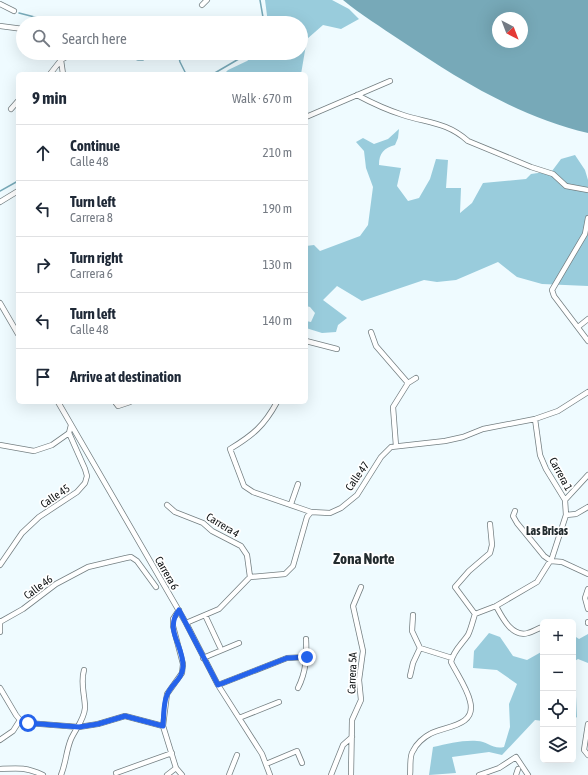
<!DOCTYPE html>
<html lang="en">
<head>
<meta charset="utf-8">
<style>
	:root { --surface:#fff; --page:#f6f6f7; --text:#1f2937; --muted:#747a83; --line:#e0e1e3 }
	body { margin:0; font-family:"Asap Condensed",sans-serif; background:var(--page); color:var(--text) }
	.controls { position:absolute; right:12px; bottom:12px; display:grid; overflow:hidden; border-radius:6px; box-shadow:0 4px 16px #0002 }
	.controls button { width:36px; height:36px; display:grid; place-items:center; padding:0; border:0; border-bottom:1px solid var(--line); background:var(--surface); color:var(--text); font:20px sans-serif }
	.compass { position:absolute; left:492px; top:12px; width:36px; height:36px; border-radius:50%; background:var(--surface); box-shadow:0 4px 16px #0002; rotate:138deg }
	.stop { position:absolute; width:12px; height:12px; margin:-9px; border:3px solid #2563eb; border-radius:50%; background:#fff }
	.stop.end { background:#2563eb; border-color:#fff; box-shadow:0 1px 4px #0008 }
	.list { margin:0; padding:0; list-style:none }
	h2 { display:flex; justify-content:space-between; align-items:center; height:52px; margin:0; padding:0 16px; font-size:17px }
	h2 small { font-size:13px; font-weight:400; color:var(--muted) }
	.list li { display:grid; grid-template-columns:26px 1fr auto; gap:12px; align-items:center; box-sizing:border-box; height:56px; padding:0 16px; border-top:1px solid var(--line) }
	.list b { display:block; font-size:15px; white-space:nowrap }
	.list p { margin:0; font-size:13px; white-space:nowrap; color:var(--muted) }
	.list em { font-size:13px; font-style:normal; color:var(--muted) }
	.icon { flex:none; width:22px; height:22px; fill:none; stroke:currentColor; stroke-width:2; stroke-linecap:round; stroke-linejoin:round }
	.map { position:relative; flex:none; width:588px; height:775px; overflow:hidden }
	.search { position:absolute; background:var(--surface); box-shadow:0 4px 16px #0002; left:16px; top:16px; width:292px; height:44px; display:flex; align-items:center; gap:10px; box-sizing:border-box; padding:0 14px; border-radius:22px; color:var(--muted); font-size:15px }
	.panel { position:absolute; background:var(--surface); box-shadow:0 4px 16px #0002; left:16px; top:72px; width:292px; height:332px; border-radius:6px }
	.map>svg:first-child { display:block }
	.forest { fill:#99ccdc }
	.water { fill:#77a9b8; fill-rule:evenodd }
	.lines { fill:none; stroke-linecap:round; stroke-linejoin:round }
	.stream { stroke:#77a9b8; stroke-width:1.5 }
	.minor-casing { stroke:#747f82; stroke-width:6 }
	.minor { stroke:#fff; stroke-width:4.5 }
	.route { stroke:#2563eb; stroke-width:5 }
	.labels { text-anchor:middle; stroke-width:3.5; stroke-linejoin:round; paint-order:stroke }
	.street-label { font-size:11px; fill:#0b0f10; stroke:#fff }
	.neighbourhood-label { font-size:12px; font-weight:bold; fill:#232c2f; stroke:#fff }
	.district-label { font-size:15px; font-weight:bold; fill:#232c2f; stroke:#fff }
</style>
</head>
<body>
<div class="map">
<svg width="588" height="775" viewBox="0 0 588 775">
	<rect width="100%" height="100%" fill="#effbff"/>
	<path class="forest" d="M265,0H332L349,9L359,19L341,29L323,25L307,39L301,74H224L228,70L247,61L257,53H301V23H268Z
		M399,129L398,138L395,145C384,148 379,153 379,165L401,168L397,186L408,201L419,198L430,179L436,159L448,160L446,188H461L460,213L472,203L483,183L526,179L531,174L552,171L561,159L575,155L585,170L588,180V286L542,284L517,277L498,262L456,280L437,282L424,280L362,301L337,286L323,300L347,318L338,325L336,332L322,333L306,328V321L311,322L315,313L310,307L306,306V246L314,245L320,251L360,236L368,225L373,187L366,168L364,151L356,142L363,138L374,144L388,139Z
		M489,633L500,637L513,656L527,660L543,651V721L535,720L502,755L489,752L452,757L456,773L429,775L433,747C448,744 462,740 477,741C487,741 493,750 504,747L510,727L509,704L517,684L497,670L473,668L474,651Z
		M588,634V663L578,659L573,662V635L579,639Z
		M573,694L576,696L577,717L573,720Z"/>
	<path class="water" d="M343,0H588V133C519,117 458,79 400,40C381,27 361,15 343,0ZM498,18H522V42H498Z"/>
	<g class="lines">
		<path class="stream" d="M260,0L264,23
			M19,13L58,23
			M145,23L147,20L160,17L170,23
			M120,53L138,60H143L148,53
			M178,53L180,62L186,74
			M213,74L249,53
			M0,191L18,181"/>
		<defs>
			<path id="minor" d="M0,4L14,11
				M202,5L207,0
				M0,26L23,29
				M60,53L63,74
				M50,74L61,60L73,53
				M357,95C372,103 387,110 403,115C427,123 447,122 468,141L531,167L553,174L566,186L588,190
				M11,109L18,101
				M306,117L390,81
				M0,202L18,191
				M588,218L585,234L552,290L554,296L588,341
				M0,303L18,334
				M578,327L588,319
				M371,332L376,346L408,383
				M306,341L337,349
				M58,402L186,623L218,685L262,754L270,775
				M115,402L118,406L130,402
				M277,402C264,426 253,435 230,449L244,486L253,492L311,512
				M0,445L34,451L52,445L69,433L71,425
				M396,446L393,407L408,383L416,378
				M565,500L588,475
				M291,504L298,484
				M167,505L175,512L203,523L212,531L241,546L247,555L250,577
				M515,511L513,516L517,523L544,556L551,561L562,562L588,574
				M566,515L576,514L588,507
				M0,565L22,533L39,517L77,492L85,483L87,476L85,469L69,433
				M588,589L585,598L588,609
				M496,606C502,617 512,638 528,633C533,632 538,628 543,627
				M179,610L173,619V626L183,664L182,673L167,694L163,726L176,768L182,775
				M475,614L496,606L537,582L552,558L566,515L565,500L546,469L540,455L535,419
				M475,614L455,587L469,571L490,553L492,545L490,524
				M205,615L220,647
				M413,615L412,631L420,648
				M0,621V632
				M0,622L23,609L56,584L88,567L126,558L131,557L137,561L156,587
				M186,623L219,609L250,577L285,574L293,566L307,517L311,512L330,513L341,508L357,495L381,457L391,447L445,441L463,437L483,429L535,419L558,411L588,392
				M588,623V622
				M420,648L452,658
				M203,658L239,643
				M410,676L413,663L420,648
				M218,685L287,658L307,657
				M0,688L16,715L20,720L28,723L79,727L98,724L125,716L163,726
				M298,688C306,672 307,657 306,639
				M239,718L279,702
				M588,724L584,750L588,755
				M0,740L13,731L20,720
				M266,764L297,751L302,763
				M0,769C18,768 26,767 43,775
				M116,773L172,753
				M61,775C66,763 66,751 71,739C76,728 84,720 85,708C85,695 80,684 84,670
				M167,775L176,768
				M229,775L237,755
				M331,775L343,745L352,737
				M351,775L352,720L361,700L359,680L363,651L353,606L361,587
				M410,775C411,768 409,756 413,751C416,744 424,737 430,734C444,726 477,727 470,701C467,688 457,674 451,662C453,651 462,644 468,635C471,629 473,620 475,614
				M479,775L499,768L516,757L528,775
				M516,775L518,769"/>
		</defs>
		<use href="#minor" class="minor-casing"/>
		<use href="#minor" class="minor"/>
	</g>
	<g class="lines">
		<path class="route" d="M28,723L79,727L98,724L125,716L163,726C164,716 163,704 167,695C172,683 183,679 183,666C183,644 164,630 179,610L218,685L287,658L307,657"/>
	</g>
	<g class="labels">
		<g class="street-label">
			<text transform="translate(561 474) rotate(61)" y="4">Carrera 1</text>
			<text transform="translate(357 476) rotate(-55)" y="4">Calle 47</text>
			<text transform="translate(55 496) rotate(-34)" y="4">Calle 45</text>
			<text transform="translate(223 525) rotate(31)" y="4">Carrera 4</text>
			<text transform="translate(167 573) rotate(60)" y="4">Carrera 6</text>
			<text transform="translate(38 587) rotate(-36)" y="4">Calle 46</text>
			<text transform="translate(352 673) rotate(-88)" y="4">Carrera 5A</text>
		</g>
		<g class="neighbourhood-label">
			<text x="547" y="535">Las Brisas</text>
		</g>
		<g class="district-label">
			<text x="364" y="564">Zona Norte</text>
		</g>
	</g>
</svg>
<div class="controls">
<button>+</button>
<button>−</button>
<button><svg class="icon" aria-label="locate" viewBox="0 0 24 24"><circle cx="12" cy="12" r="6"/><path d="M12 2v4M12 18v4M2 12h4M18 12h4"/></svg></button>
<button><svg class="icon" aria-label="layers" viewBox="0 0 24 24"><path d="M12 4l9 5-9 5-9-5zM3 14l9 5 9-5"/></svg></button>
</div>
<svg class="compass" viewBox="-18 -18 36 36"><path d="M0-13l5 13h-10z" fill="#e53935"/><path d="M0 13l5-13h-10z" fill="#747a83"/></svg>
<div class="stop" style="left:28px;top:723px"></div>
<div class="stop end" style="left:307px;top:657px"></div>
<div class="search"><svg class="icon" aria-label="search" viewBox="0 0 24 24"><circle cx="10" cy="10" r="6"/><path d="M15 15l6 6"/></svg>Search here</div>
<section class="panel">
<h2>9 min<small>Walk · 670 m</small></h2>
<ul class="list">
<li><svg class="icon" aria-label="ahead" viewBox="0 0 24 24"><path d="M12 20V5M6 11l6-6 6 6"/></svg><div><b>Continue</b><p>Calle 48</p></div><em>210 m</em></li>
<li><svg class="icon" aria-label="left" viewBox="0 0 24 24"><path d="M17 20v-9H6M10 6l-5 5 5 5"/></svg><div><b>Turn left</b><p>Carrera 8</p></div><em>190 m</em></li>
<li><svg class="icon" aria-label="right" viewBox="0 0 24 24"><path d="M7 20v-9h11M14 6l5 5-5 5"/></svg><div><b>Turn right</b><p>Carrera 6</p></div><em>130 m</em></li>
<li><svg class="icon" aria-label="left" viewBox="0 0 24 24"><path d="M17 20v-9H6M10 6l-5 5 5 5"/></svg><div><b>Turn left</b><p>Calle 48</p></div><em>140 m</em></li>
<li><svg class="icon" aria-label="arrive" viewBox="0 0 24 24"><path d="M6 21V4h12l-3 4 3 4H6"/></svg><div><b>Arrive at destination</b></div></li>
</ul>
</section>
</div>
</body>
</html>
